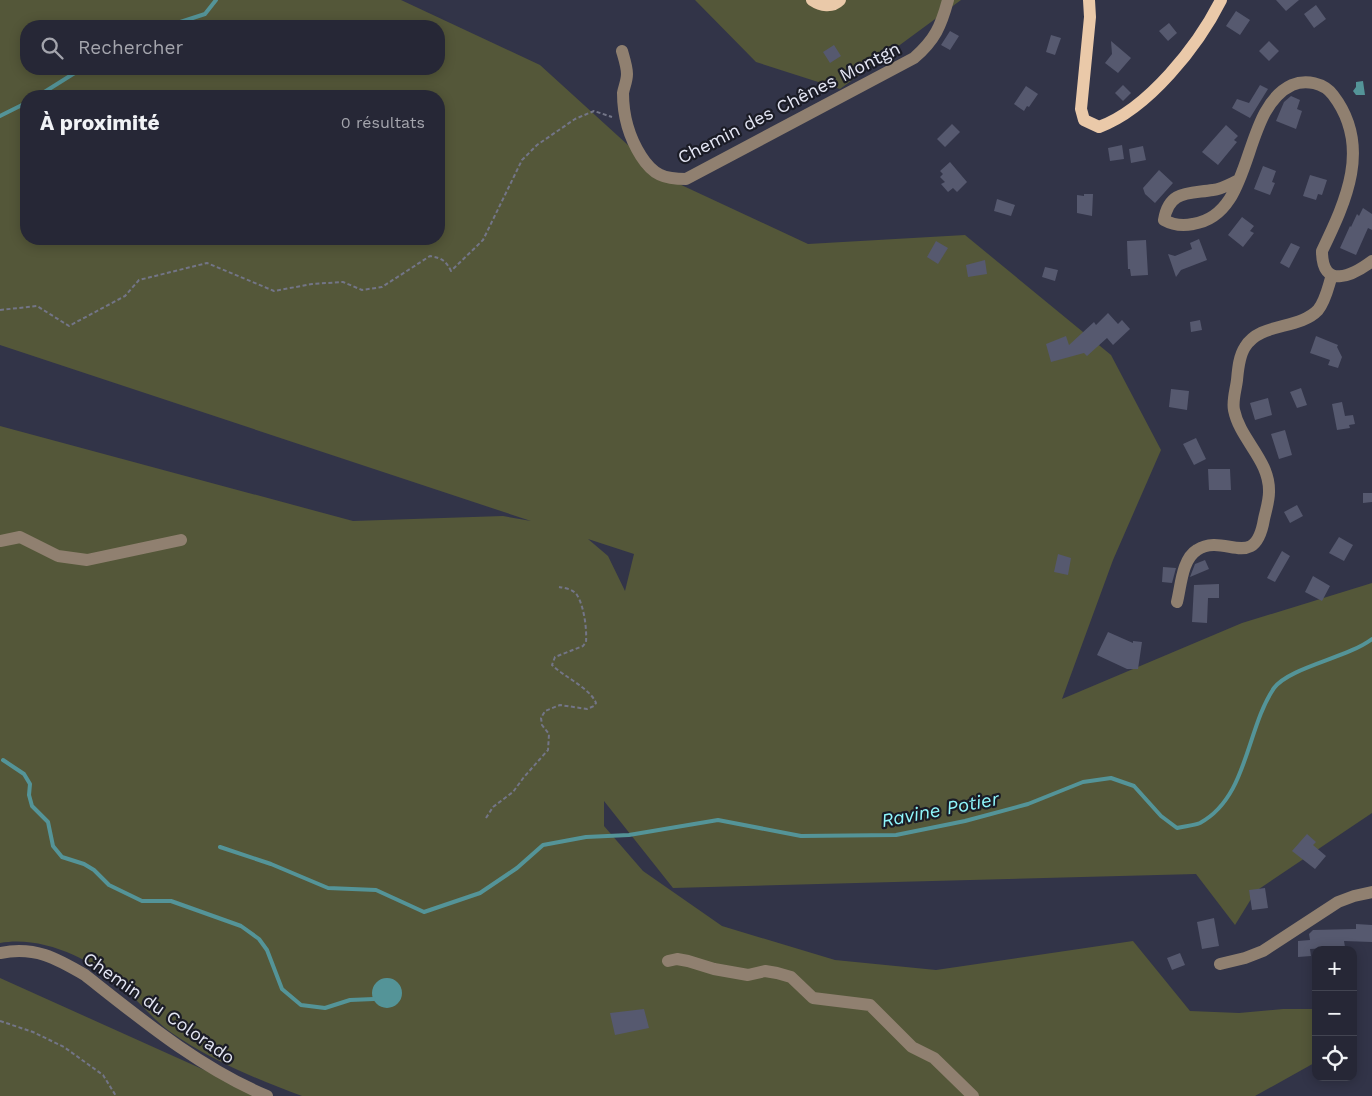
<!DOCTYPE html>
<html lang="fr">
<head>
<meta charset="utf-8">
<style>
	:root { --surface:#262736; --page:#323342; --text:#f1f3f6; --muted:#a4a5ad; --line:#424451 }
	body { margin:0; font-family:"Work Sans",sans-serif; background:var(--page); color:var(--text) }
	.controls { position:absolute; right:15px; bottom:15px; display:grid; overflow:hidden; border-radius:10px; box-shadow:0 2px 12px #0003 }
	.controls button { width:45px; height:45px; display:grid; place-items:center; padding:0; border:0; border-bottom:1px solid var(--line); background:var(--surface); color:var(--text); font:25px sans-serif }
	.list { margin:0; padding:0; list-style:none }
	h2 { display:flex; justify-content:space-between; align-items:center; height:65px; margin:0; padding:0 20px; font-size:21px }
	h2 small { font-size:16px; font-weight:400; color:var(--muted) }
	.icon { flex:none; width:28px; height:28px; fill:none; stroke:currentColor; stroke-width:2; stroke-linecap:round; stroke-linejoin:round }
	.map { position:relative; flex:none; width:1372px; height:1096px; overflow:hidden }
	.search { position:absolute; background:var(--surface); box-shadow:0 2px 12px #0003; left:20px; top:20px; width:425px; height:55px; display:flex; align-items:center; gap:12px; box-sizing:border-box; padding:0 18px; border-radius:20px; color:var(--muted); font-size:19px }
	.panel { position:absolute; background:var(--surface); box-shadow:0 2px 12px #0003; left:20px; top:90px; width:425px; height:155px; border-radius:20px }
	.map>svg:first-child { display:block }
	.green { fill:#545739; fill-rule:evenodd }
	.water { fill:#549498 }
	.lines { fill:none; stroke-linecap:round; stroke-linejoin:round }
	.stream { stroke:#549498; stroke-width:4 }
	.building { fill:#56596f }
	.path { stroke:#737587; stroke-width:2; stroke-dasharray:4 2.5; stroke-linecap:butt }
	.minor { stroke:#908070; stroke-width:12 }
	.major { stroke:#eac9a9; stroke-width:12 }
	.labels { text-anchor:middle; stroke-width:4.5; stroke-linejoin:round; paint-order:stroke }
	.street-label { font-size:18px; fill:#e4e6f4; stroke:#1b1c26 }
	.water-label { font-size:19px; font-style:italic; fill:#8ff6fc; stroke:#1b1c26 }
</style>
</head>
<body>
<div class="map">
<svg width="1372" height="1096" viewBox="0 0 1372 1096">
	<rect width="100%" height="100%" fill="#323448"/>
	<path class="green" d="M0,0H401L540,65L662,176L808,244L965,235L1111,355L1161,450L1113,560L1062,699L1242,623L1372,583V813L1256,891L1235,925L1196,874L673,888L604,801V826L643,871L722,926L835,960L936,970L1133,941L1190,1011L1239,1013L1283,1009H1316V1062L1255,1096H302C256,1079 210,1060 169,1031C152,1018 138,1001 122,986C92,959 41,935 0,943V426L353,521L503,516L531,521L0,345ZM26,26H439V69H26ZM26,96H439V239H26ZM588,539L634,554L625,591L608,556Z
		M695,0H961L840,89L756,62Z
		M0,978L262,1096H0Z"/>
	<path class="water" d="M1363,81L1365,95H1356L1353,91L1356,87V82Z
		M372 993a15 15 0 1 1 30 0a15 15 0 1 1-30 0Z"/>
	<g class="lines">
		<path class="stream" d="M168,26L205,14L216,0
			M38,96L81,69
			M0,116L26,103
			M3,760L24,774L30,784L29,795L32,806L48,822L53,846L62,857L84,864L94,870L109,885L142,901H171L241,926L259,939L267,950L282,989L301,1005L325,1008L350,1000L374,999
			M220,847L271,864L328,888L376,890L424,912L480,893L517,868L543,845L586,837L629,835L718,820L801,836L896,835L965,821L1028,804L1083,782L1111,778L1134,786L1161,816L1177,828C1184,826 1193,826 1200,823C1248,797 1246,729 1274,688C1290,667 1347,658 1372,639"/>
	</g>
	<path class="building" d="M1276,0H1299L1286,11Z
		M1316,5L1326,19L1314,28L1304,14Z
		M1236,11L1250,20L1240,35L1226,26Z
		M1169,23L1177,33L1168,41L1159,31Z
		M950,31L959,36L950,50L941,45Z
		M1051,35L1061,38L1055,55L1046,52Z
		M1111,41L1131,58L1118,73L1105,63L1112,54Z
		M1269,41L1279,51L1269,61L1259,51Z
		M834,45L841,56L830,63L823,52Z
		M1123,85L1131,93L1123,101L1115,93Z
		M1260,85L1268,89L1250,118L1232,108L1237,99L1249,103Z
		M1026,86L1038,94L1029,107L1027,106L1024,111L1014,104Z
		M1291,96L1300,100L1297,109L1302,111L1296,129L1276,121L1284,102Z
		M952,124L960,132L945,147L937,139Z
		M1226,125L1238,136L1234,140L1237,142L1218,165L1202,152Z
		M1122,145L1124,159L1110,161L1108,148Z
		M1143,146L1146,160L1131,163L1129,149Z
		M950,162L967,182L957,192L953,188L948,192L941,184L945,182L940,177L943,174L940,171Z
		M1263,166L1276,171L1272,182L1275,183L1270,195L1254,189Z
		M1159,170L1173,183L1155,203L1145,194L1143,188Z
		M1310,175L1327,180L1322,195L1318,194L1316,200L1303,196Z
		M1084,194H1093L1092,216L1077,213V195L1084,196Z
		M997,199L1015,205L1011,216L994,211Z
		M1363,208L1372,214V230L1368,228L1356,255L1340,248L1350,226L1351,227L1357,214L1359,216Z
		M1242,217L1254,226L1250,231L1254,233L1243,247L1228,235Z
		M1199,239L1207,260L1181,270L1176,277L1168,254L1175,256L1192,249L1190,243Z
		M1146,240L1148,275L1131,276L1130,269H1128L1127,241Z
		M936,241L948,248L938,264L927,257Z
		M1291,243L1300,247L1289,268L1280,263Z
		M985,260L987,274L968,277L966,265Z
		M1045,267L1058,270L1055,281L1042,277Z
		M1108,313L1118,324L1122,320L1130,329L1113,345L1107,338L1087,356L1084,353L1051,362L1046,344L1066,336L1069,345L1094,322L1096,325Z
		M1200,320L1202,330L1191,332L1190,322Z
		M1316,336L1338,345L1337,347L1342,357L1338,368L1328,365L1330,360L1310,353Z
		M1301,388L1307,405L1297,408L1290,392Z
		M1171,389L1189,391L1187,410L1169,407Z
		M1268,398L1272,415L1255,420L1250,403Z
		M1342,402L1345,416L1353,415L1355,424L1349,425L1350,428L1337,430L1332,404Z
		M1285,430L1292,455L1279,459L1271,434Z
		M1196,438L1206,459L1194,465L1183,444Z
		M1208,469H1230L1231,490H1209Z
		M1363,493H1372V502L1363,503Z
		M1297,505L1303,516L1290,523L1284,512Z
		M1339,537L1353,545L1344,561L1329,553Z
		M1282,551L1290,556L1275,582L1267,578Z
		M1058,554L1071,558L1068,575L1054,572Z
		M1205,560L1209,569L1190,577L1195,564Z
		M1163,567L1176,568L1172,583L1162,582Z
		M1313,576L1330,586L1322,601L1305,592Z
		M1219,584V598H1208L1207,623L1192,622L1194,585Z
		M1108,632L1133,643V641L1142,642L1138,669H1127L1097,655Z
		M1307,834L1316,842L1313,845L1326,856L1315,869L1292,851Z
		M1265,888L1268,908L1252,910L1249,890Z
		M1214,918L1219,946L1202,949L1197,922Z
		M1356,924L1372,925V942L1344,941L1345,947L1310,949L1311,956L1298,957V941L1310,940L1309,934L1313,930L1356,929Z
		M1180,953L1185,965L1172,970L1167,958Z
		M644,1009L649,1028L615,1035L610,1013Z"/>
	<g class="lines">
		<path class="path" d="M0,310L37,306L69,326L125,296L139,280L207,263L274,291L312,284L343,282L362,290L382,287L430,256C442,258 446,261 451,271L483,240L522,160L537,145L575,119L594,111L612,117
			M486,818L493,807L513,792L524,777L548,750L549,734L542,725L541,718L545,711L560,705L587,709L594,706L596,703C590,688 564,677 552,665L555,657L583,646L586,642C587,629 584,606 577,595C573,589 565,588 559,587
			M0,1021L33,1032L64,1047L103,1075L116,1096"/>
		<path class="minor" d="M622,51C624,58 627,67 627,74C627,81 624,87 623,93C623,116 629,137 641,156C653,175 664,179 686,179L914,58C935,40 941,26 948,0
			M1239,180C1230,184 1222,189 1213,190C1188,194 1169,190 1164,220C1173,225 1183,226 1193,224C1256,215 1240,109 1292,85C1306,79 1324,83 1333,95C1372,146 1346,201 1322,251C1322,290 1352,276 1372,261
			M0,541L20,537L58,556L87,560L181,540
			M1177,602C1181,586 1182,559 1197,550C1225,532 1255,573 1264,519C1266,510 1269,501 1269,492C1270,460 1240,440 1234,410C1232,401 1236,389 1237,380C1238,369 1239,356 1245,347C1260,322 1299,330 1318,310C1326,300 1328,287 1332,275
			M0,953C35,946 56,958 85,975C142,1020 200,1068 267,1096
			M668,961L677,959L688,961L714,969L748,975L765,971L777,973L791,977L813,998L870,1005L912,1047L934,1058L973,1096
			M1220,964L1245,958L1263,951L1338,902L1354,896L1372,892"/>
		<path class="major" d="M812,0C821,6 832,8 840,0
			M1089,0L1090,17L1081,109L1084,120L1099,127C1148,109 1198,46 1221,0"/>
	</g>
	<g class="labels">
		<g class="street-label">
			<text transform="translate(789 103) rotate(-27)" y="6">Chemin des Chênes Montgn</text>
			<text transform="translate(159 1008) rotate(35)" y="6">Chemin du Colorado</text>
		</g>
		<g class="water-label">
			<text transform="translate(940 809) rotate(-11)" y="7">Ravine Potier</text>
		</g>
	</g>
</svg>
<div class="controls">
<button>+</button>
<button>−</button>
<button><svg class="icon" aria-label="locate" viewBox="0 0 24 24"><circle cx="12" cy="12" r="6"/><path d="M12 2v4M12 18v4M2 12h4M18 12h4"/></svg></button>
</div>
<div class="search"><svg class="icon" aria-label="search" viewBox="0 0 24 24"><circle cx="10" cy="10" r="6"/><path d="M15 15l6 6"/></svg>Rechercher</div>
<section class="panel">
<h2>À proximité<small>0 résultats</small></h2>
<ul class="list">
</ul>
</section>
</div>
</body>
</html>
